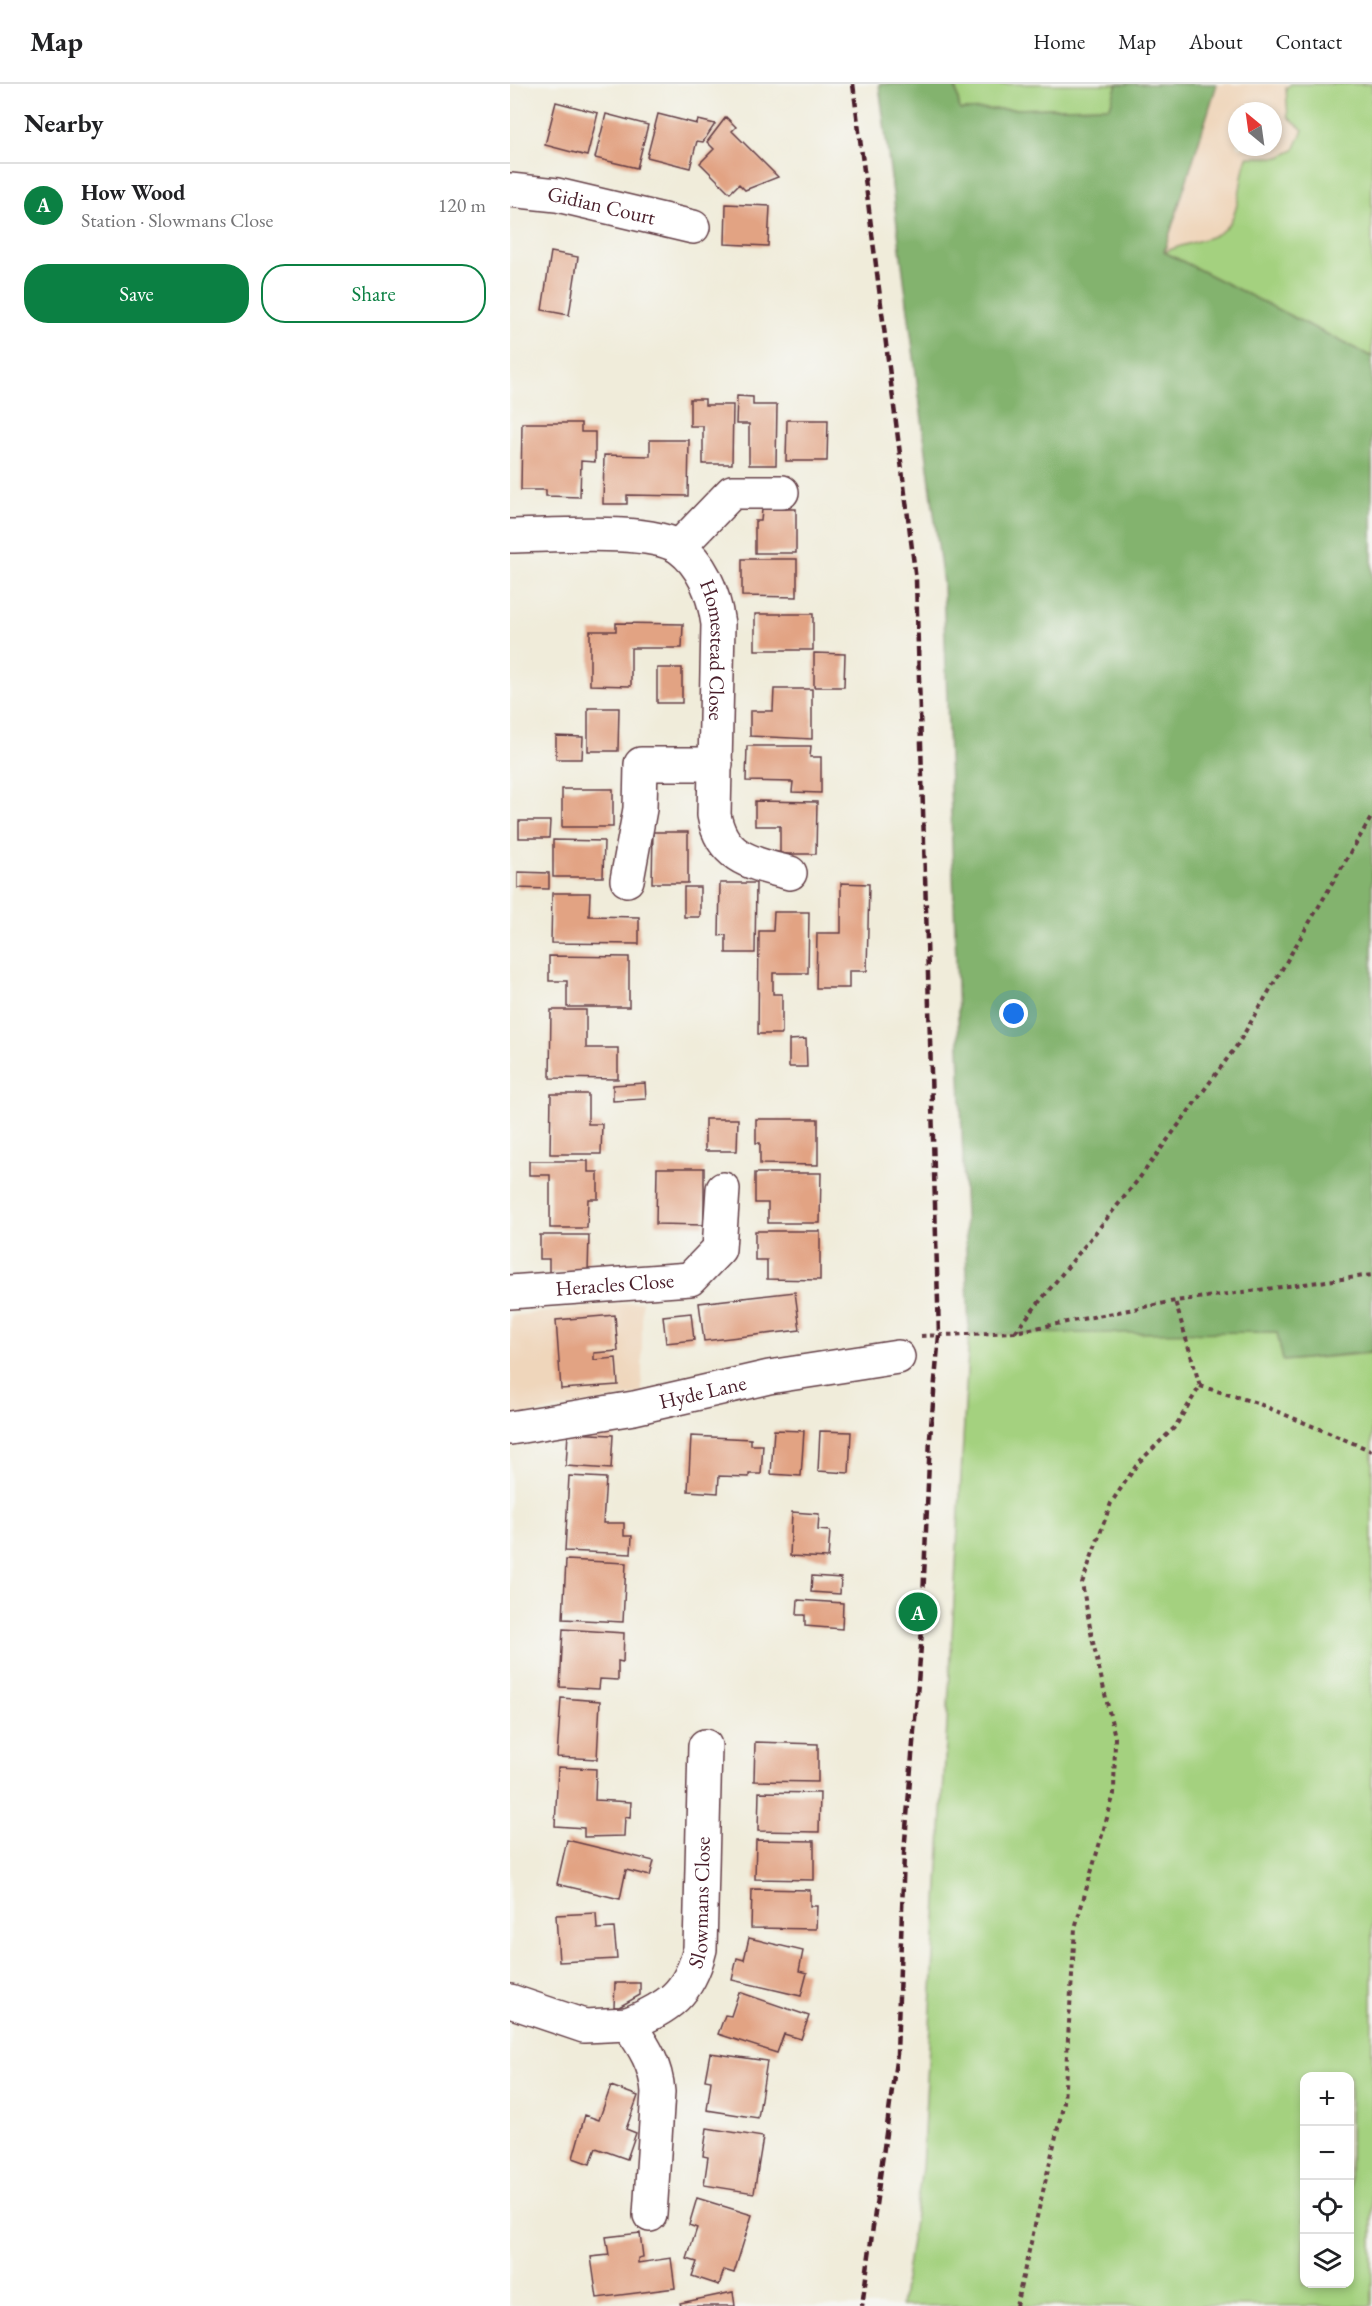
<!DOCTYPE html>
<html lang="en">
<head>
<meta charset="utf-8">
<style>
	:root { --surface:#fff; --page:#f6f6f6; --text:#202124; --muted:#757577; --line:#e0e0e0; --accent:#0b8043 }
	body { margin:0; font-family:"EB Garamond",serif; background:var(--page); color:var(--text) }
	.controls { position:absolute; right:18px; bottom:18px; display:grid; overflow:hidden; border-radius:12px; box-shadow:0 3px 9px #0003 }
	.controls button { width:54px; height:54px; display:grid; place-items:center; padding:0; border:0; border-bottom:2px solid var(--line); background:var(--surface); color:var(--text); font:30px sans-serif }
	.compass { position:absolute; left:718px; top:18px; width:54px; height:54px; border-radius:50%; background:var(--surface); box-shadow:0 3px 9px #0003; rotate:331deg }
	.you { position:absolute; left:504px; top:930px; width:21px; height:21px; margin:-15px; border:4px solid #fff; border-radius:50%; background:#1a73e8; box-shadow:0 0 0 9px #1a73e833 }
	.badge { display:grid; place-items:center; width:39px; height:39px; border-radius:50%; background:var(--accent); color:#fff; font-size:20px; font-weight:700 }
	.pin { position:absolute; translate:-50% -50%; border:3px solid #fff; box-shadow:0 2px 6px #0006 }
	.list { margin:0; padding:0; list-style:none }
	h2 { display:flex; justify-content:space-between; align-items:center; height:78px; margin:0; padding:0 24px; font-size:26px }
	h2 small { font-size:20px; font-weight:400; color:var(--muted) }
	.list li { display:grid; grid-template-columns:39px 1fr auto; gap:18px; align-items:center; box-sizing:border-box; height:84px; padding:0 24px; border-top:2px solid var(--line) }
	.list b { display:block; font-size:22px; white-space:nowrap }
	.list p { margin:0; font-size:20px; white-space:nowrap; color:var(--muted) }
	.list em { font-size:20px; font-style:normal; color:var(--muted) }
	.actions { display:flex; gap:12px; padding:18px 24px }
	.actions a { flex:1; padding:14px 0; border:2px solid var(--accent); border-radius:24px; text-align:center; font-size:21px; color:var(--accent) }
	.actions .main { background:var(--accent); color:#fff }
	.icon { flex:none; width:33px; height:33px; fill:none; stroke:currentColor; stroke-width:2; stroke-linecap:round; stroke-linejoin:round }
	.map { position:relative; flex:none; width:862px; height:2222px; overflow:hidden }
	header { display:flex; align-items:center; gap:36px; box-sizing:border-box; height:84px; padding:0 30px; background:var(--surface); border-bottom:2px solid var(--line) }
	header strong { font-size:28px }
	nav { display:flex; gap:33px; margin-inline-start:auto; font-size:21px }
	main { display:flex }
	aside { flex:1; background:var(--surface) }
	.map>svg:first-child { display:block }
	.built { fill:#efd6bb; fill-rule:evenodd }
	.green { fill:#a4d17f; stroke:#777855; stroke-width:1.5; fill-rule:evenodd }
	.forest { fill:#83b36e; stroke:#66694c; stroke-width:1.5 }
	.building { fill:#e2a383 }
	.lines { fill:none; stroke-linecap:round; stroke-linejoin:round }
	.minor-casing { stroke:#633e45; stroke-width:36 }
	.path { stroke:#633e45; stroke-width:4; stroke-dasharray:4.5 4.5; stroke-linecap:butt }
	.minor { stroke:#fff; stroke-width:33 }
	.rail { stroke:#4a1f2b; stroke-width:4.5; stroke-dasharray:9 4.5; stroke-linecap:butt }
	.labels { text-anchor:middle; stroke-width:5; stroke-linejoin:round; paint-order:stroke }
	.street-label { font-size:21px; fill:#4a1f2b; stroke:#f6f6f2 }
</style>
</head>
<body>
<header>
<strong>Map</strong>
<nav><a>Home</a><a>Map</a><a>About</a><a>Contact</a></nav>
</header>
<main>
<aside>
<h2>Nearby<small></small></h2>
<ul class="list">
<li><span class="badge">A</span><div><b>How Wood</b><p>Station · Slowmans Close</p></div><em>120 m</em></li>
</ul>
<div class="actions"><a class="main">Save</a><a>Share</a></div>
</aside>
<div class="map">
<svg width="862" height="2222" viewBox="0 0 862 2222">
	<rect width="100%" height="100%" fill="#f6f6f2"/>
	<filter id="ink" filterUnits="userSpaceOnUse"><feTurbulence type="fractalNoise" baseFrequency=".0167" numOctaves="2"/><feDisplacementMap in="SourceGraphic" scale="12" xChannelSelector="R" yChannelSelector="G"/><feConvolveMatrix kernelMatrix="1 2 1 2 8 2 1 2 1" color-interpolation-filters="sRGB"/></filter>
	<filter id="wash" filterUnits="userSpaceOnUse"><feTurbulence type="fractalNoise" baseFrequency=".008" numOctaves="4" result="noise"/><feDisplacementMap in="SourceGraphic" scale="24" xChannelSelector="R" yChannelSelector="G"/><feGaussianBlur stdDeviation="1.35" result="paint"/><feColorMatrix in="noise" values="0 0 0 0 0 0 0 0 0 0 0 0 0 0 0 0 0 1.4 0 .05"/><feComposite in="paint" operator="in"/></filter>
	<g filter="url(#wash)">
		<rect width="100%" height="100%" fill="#f0ecda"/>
		<path class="built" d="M707,0H862V273L654,168ZM727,27H763V63H727Z
			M132,1217V1310L0,1334V1232Z"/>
		<path class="green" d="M445,0H607L600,23L450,26Z
			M781,0H862V273L654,168C670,161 687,158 703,152C734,140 727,98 737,73H770L784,66L793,46L778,33L776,4Z
			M505,1248H767L774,1277L862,1269V2222H391L412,2084L459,1250ZM794,1992H840V2200H794Z"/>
		<path class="forest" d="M369,0H445L450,26L600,23L607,0H707L654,168L862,273V1268L773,1277L767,1248L459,1250L433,500Z"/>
		<g id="blocks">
			<path class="building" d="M46,18L88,29L77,72L35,61Z
				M96,30L138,41L127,84L85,74Z
				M148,30L187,40L188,36L205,40L193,58L187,57L180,84L137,73Z
				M216,33L226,43L222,47L268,93L235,106L229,100L220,109L190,79L204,65L197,58Z
				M216,120L260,122L258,162L215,160Z
				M41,168L68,173L59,231L32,226Z
				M227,312L243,313V321H267L266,381H239V340H226Z
				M180,315H195V321H223L222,380H193V342H180Z
				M277,336H318L317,377H276Z
				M12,339H71V348H85V378L71,377L70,413L36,412V406H11Z
				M140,356H179L178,412L117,411V420H93L94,371L140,372Z
				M252,425H286V469H245V437H251Z
				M232,475H287V513L232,512Z
				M245,530H303V566H245Z
				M106,539L173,540L172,564H121V602L80,601V547H106Z
				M304,569L335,570L334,603H304Z
				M147,584H172V619H147Z
				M264,605H302V655L240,652V627H263Z
				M78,624H109L108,667H78Z
				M46,652L73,653L72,675H46Z
				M237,662H301L300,673H311V709L282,708L283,698L236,697Z
				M52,705H103V743H52Z
				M245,717L307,718L306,770H270V742H245Z
				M9,737H40L39,754H9Z
				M143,748H178V799H142Z
				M43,756L94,757L93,793H43Z
				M8,788L39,789V805L8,804Z
				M210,799H246L245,869H216V851L209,852Z
				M331,799L359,800L357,887H339V904H306L307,849H331Z
				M174,803H190V833H174Z
				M42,809H80L79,832L129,833V860L41,859Z
				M264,828H299L298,889H263V910H272V950H248L249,847H263Z
				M39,872L119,873V923H57V897H39Z
				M41,926H76V964H108V995L40,994Z
				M296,955L297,983H279V956Z
				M135,999L136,1015L103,1017V1001Z
				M41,1010H78V1040H92L91,1070H40Z
				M195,1035H228L227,1067H195Z
				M246,1035H308V1081L250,1080V1059H246Z
				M19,1077H78V1088H88V1115H78L77,1144H40V1091H19Z
				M147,1084H194V1141L146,1140Z
				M245,1089H311L310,1139H258V1119H245Z
				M245,1147H310V1196L257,1195V1176H245Z
				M30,1151H79L78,1188L39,1189V1175H30Z
				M285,1208L290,1246L194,1257L189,1219Z
				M181,1229L184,1256L156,1259L153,1232Z
				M105,1231L108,1267L84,1269V1276L106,1274L108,1301L51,1305L46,1236Z
				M264,1346L294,1347L291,1392L261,1390Z
				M310,1347L341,1348L339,1389L308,1387Z
				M58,1349L103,1351L101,1385L56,1382Z
				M181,1352L241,1355V1361H253L251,1390H239V1393L209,1392L208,1409L178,1407Z
				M59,1392L96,1394L93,1439H114V1452H122L121,1470L55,1467Z
				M282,1428L309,1430L308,1446L320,1447L318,1474L280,1472Z
				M56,1476L116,1479L113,1538L53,1535Z
				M302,1492L331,1494L330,1510L301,1508Z
				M288,1516L333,1519L332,1545L295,1542V1531H287Z
				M53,1545L114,1549L113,1578L108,1577V1596L90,1595L89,1605L50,1603Z
				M51,1614L90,1617L87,1675L47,1673Z
				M245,1658L308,1660V1698L244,1697Z
				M48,1683L86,1685L85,1716L121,1718L120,1734L115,1733L114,1752L74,1753V1744L45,1742Z
				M249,1708L310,1709L309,1748L248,1747Z
				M57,1756L144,1777L140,1792L116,1786L110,1815L47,1800Z
				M246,1756L304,1757V1796L245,1795Z
				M242,1805L300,1806V1822H307L306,1845L241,1844Z
				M86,1829L87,1845L104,1844L107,1875L49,1878L46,1831Z
				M239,1854L293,1867L289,1887L297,1889L291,1912L222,1896L227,1874L234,1876Z
				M105,1899H130V1911L109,1923H104Z
				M229,1908L299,1932L291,1955L274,1950L267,1969L208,1950L215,1931L221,1932Z
				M200,1969L257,1977L248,2034L197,2026L201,1997L195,1996Z
				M101,2002L128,2012L116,2045L126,2049L117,2075L86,2064L80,2080L63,2074L75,2031L89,2036Z
				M197,2044L253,2053L244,2109L194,2101L198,2073L193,2072Z
				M187,2114L242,2131L224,2189L214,2186L209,2201L182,2192L187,2178L177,2175L187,2144L179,2141Z
				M130,2149L133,2173L128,2174V2179L161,2174L165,2204L87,2214L81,2173L99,2171L96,2153Z
				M223,2208L225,2222H171L170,2219Z"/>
		</g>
	</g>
	<g filter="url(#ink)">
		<use href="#blocks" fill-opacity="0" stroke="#633e45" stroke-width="1.5"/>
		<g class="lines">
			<defs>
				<g id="minor">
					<path id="s1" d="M0,106L47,111L183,143"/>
					<path id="s2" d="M0,452C37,452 142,443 170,464C194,482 204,511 208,540L204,731C212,775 242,779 280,789"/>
					<path d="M169,463L222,408H272"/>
					<path d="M117,796L130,725L131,680H206"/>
					<path id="s3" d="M0,1208L180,1195L209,1165L213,1105"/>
					<path id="s4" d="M0,1344L124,1324L259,1293L388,1273"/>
					<path d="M0,1917L74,1942L118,1940C134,1962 146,1981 148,2008L140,2131"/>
					<path id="s5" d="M118,1940C159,1923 179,1910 190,1865L195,1662"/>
				</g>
			</defs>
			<use href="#minor" class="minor-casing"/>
			<path class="path" d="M505,1248L628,1096L728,960L862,732
				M411,1252L505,1248L665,1217L862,1191
				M690,1302L747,1319L862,1367
				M506,2222L554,2018L565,1844L604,1710L605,1653L582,1554L572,1499L601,1419L628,1379L665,1343L690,1302L665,1217"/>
			<use href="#minor" class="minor"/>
			<path class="rail" d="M343,0L406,496L429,1251L420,1354L411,1562L394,1769L387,1970L352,2222"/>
		</g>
	</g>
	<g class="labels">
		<g class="street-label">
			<text dy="7" stroke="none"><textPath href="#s1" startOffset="93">Gidian Court</textPath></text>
			<text dy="7" stroke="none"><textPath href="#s2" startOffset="285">Homestead Close</textPath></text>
			<text dy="7" stroke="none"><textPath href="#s3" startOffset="105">Heracles Close</textPath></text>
			<text dy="7" stroke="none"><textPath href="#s4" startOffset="196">Hyde Lane</textPath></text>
			<text dy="7" stroke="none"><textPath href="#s5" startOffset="156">Slowmans Close</textPath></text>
		</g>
	</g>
</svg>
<div class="controls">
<button>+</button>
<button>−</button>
<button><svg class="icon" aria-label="locate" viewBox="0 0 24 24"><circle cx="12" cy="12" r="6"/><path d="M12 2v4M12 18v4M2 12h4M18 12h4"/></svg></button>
<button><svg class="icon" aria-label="layers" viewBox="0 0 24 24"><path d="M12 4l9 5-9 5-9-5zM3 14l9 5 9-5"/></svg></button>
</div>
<svg class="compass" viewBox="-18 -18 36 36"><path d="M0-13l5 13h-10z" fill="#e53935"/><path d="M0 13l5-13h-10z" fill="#757577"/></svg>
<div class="you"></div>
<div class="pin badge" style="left:408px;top:1528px">A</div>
</div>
</main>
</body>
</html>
